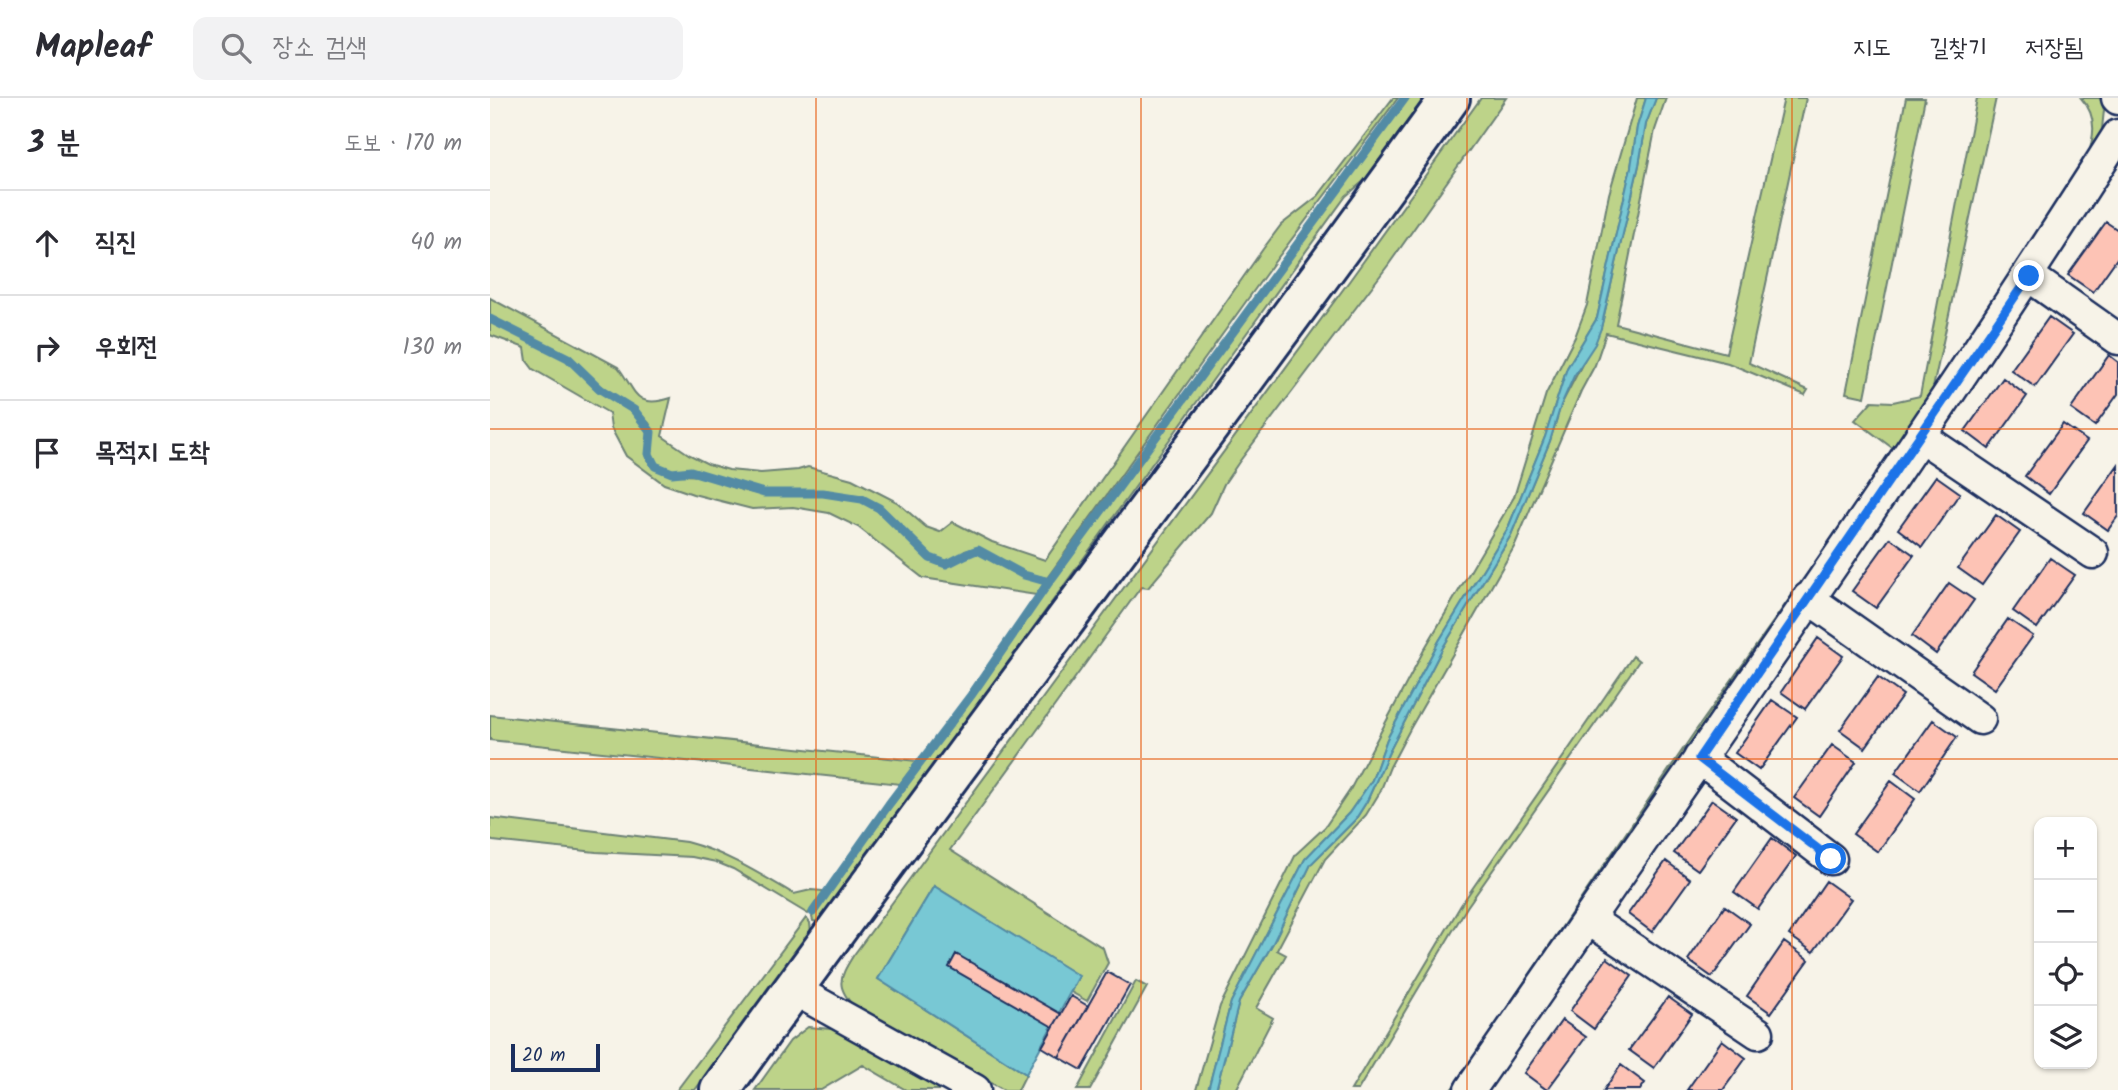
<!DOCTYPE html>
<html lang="ko">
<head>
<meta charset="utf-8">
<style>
	:root { --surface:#fff; --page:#f2f2f3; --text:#2b2b33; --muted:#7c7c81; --line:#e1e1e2 }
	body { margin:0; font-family:Kalam,"Poor Story",sans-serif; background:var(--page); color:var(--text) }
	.controls { position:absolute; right:21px; bottom:21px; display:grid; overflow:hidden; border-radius:14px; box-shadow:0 2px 5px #0004 }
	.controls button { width:63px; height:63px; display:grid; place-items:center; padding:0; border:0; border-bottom:2px solid var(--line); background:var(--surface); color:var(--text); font:35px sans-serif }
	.scale { position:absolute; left:21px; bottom:18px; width:89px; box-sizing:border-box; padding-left:7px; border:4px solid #1b2f5e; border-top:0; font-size:19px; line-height:24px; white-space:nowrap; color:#1b2f5e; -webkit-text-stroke:5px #f7f3e8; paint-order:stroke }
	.stop { position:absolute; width:21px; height:21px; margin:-16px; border:5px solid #1a73e8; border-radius:50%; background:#fff }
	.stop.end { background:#1a73e8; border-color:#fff; box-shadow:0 2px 7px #0008 }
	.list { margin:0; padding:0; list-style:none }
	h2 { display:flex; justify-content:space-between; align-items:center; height:91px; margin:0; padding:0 28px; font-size:30px }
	h2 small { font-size:23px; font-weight:400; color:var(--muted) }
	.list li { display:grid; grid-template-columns:46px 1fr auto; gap:21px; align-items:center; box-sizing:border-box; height:105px; padding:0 28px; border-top:2px solid var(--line) }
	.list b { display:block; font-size:26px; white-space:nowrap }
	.list em { font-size:23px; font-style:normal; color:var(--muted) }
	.icon { flex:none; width:38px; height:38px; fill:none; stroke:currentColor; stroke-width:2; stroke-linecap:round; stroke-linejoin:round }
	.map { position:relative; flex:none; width:1628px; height:992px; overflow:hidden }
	header { display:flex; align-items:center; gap:42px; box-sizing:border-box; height:98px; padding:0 35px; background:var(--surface); border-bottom:2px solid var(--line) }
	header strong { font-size:33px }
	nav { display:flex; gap:38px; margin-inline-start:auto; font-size:24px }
	.search { width:490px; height:63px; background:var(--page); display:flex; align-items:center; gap:18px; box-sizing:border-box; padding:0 24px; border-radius:14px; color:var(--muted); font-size:26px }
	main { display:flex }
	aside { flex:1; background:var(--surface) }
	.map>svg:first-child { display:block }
	.green { fill:#bdd389; stroke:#6c8174; stroke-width:2 }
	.water { fill:#78c8d4; stroke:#538ba5; stroke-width:2 }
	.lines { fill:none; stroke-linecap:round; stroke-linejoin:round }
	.stream { stroke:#538ba5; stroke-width:9 }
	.building { fill:#fdc3b5; stroke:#1b2f5e; stroke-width:2 }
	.street-casing { stroke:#1b2f5e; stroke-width:35 }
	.secondary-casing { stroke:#1b2f5e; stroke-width:44 }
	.street { stroke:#f7f3e8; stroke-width:30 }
	.secondary { stroke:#f7f3e8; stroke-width:38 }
	.route { stroke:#1a73e8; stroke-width:9 }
	.grid { fill:none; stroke:#e8590c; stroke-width:2; stroke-opacity:0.55 }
</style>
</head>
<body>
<header>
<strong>Mapleaf</strong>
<div class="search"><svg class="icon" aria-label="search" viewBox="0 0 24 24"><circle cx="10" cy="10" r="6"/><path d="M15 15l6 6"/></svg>장소 검색</div>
<nav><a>지도</a><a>길찾기</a><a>저장됨</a></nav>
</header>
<main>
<aside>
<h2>3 분<small>도보 · 170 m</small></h2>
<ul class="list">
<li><svg class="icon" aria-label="ahead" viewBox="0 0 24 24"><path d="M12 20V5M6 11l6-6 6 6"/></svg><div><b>직진</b></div><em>40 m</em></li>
<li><svg class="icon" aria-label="right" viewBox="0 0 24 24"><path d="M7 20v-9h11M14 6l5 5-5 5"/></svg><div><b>우회전</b></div><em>130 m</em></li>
<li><svg class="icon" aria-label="arrive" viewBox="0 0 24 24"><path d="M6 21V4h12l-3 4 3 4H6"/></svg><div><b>목적지 도착</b></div></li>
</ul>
</aside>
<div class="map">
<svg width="1628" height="992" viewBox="0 0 1628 992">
	<rect width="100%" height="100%" fill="#f7f3e8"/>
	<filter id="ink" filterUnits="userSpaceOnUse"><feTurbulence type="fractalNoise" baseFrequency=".0143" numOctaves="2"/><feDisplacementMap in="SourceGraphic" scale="14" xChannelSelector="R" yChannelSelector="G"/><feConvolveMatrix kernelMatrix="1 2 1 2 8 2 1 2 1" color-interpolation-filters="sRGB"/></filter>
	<g filter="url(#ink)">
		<path class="green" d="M903,0H908L783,166L557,480L535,475L488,450L475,453L466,461L456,464L441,458L390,408L373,399L334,392L275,393L202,371L182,373L167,367L162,356L163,333L159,325L145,310L112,289L79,258L0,219V200L128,269C146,292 144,312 181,300L172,338L200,357L218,366L239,372L271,375L308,372L318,369L362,381L407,404L436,429L450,434L463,424L502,444L555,462L773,151L791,127L828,98Z
			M918,0H934L875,82L856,98L333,820L327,824L323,823L322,819L396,715L484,598L562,484Z
			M991,0H1016L899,166L749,364L734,386L721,415L658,490L651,489L460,752L613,850L618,865L597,903L581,894L588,878L444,788L388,881L536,976L528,992H514L366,911C346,889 348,882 363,858L860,182Z
			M1147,0H1156L1147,29L1141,69L1107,220L1077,270L1055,339L1018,430L949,543L897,641L882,682L859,715L815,761L741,904L718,992H706L730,908L806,756L835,729L860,692L935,550L1024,399L1056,296L1085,239L1097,207L1119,96Z
			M1166,0H1176L1165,32L1126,226L1236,255L1294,0H1316L1259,265L1318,292L1315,297L1238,265L1116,235L1105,267L1091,293L1024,449L920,631L900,669L890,694L876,717L835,761L787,852L796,857L766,910L783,920L746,992H726L749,904L783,845L821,766L865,722L877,703L899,654L952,551L1021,437L1060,343L1071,307L1111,230L1149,67L1156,26Z
			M1416,0H1435L1375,299L1356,295Z
			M1487,0H1506L1443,290L1594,73C1601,47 1612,23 1591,0H1610L1614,12L1610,50L973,992H961L1204,635L1405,352L1365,322L1382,303L1403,304L1430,298Z
			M0,223L77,262L108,292L143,314L156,328L159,334L157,356L164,370C170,373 177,377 184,377C195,378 204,376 215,379C235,385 256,396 277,397C309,399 342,392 372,404C407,418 422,456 456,469C467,465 476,458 487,455L534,479L554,485L546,497L433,480L368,429L339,415L303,409L262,411L203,396L174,386L136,358L121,330L119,315L43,271L37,263L35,250L0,237Z
			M1143,558L1149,563L977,809L868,992H861L971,807Z
			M0,617L427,663L410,686L0,642Z
			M0,720L196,744C235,754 270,776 304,796L321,792L334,793L318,816L243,771L226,764L202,759L106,754L3,743L0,742Z
			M316,820L320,825L321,835L205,992H187Z
			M646,883L657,889L600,992H587Z
			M318,929L353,932L459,992H416L373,967L331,992H265L300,943Z"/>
		<path class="water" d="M1156,0H1166L1156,26L1149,67L1111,230L1105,246L1084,278L1071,307L1060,343L1021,437L952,551L899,654L877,703L865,722L821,766L783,845L749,904L726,992H718L741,904L815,761L859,715L882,682L897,641L949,543L1018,430L1055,339L1077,270L1107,220L1141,69L1147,29Z
			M444,788L589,878L536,976L388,881Z"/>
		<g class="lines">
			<path class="stream" d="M0,221L78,260L110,291L144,312L161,334L159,356L165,368L182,375L201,373L274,395H333L372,401L389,410L440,460L456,466C467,462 476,455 488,452L534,477L559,484
				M323,814L399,706L482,596L559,484L915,0"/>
		</g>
		<path class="building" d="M1616,124L1628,132V159L1603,194L1578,177Z
			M1559,219L1583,236L1545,289L1521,272Z
			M1619,257L1628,264V296L1605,328L1581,311Z
			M1513,280L1537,298L1499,351L1475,333Z
			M1573,326L1597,343L1559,396L1535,378Z
			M1628,367V418L1618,432L1594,415Z
			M1446,378L1470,395L1432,449L1408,431Z
			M1506,417L1530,434L1492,487L1468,470Z
			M1400,440L1424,457L1386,510L1362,493Z
			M1560,460L1585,477L1547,530L1523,513Z
			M1459,485L1484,502L1446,556L1422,538Z
			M1518,521L1543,538L1505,591L1481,574Z
			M1328,540L1353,558L1315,611L1291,594Z
			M1388,579L1413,597L1375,650L1350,632Z
			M1282,602L1307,619L1269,672L1245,655Z
			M1443,622L1467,639L1430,693L1405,675Z
			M1342,647L1366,664L1329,718L1304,700Z
			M1401,683L1425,701L1388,754L1363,736Z
			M1222,702L1246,719L1208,772L1184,755Z
			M1282,740L1306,758L1268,811L1244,794Z
			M1176,763L1200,781L1162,834L1138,816Z
			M1336,783L1361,801L1323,854L1299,837Z
			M1235,808L1260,826L1222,879L1198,862Z
			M1294,844L1319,862L1281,915L1257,898Z
			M466,856L571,916L563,929L459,869Z
			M1117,860L1142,878L1104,931L1080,913Z
			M617,874L640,887L592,972L569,959Z
			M581,898L598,908L569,959L552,949Z
			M1178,899L1202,916L1164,970L1139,952Z
			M1072,922L1096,939L1057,992L1034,975Z
			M1232,942L1256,960L1233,992H1197Z
			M1131,967L1155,985L1150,992H1114Z"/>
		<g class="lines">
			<defs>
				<path id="street" d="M1627,0L1628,1
					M1539,178L1628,241
					M1430,338L1603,455
					M1318,500L1490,621
					M1209,660L1341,761
					M1098,821L1268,935
					M303,891L485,992
					M980,992C1198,675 1422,361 1628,37"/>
				<path id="secondary" d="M230,992C470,659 720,333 960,0"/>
			</defs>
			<use href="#street" class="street-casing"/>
			<use href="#secondary" class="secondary-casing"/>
			<use href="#street" class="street"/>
			<use href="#secondary" class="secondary"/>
		</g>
	</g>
	<g class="lines" filter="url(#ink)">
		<path class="route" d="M1341,761L1209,660L1539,178"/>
	</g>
	<path class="grid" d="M326,0V992M651,0V992M977,0V992M1302,0V992M0,331H1628M0,661H1628"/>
</svg>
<div class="controls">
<button>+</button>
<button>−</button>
<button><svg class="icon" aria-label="locate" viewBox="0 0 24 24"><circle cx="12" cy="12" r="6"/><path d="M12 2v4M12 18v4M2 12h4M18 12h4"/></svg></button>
<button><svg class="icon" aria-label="layers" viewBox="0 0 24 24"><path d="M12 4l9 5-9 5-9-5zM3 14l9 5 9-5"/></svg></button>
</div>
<div class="scale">20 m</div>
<div class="stop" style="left:1341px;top:761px"></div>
<div class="stop end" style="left:1539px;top:178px"></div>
</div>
</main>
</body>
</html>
